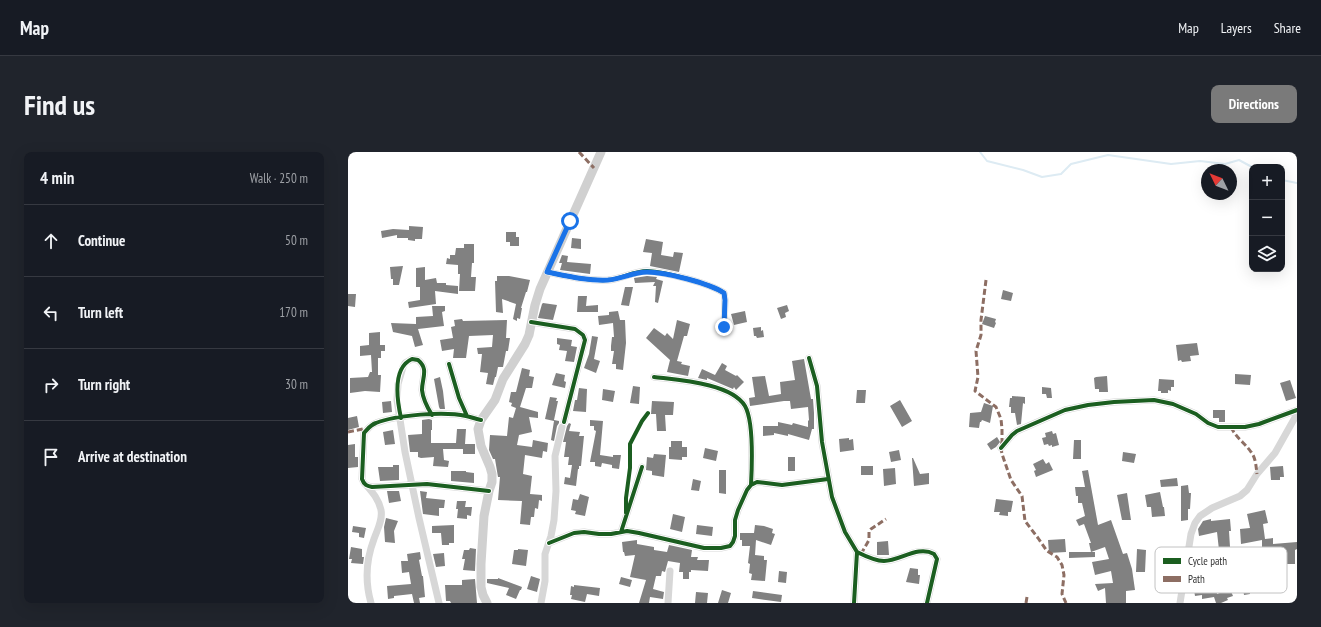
<!DOCTYPE html>
<html lang="en">
<head>
<meta charset="utf-8">
<style>
	:root { --surface:#171b24; --page:#20242c; --text:#f1f3f6; --muted:#9ea1a6; --line:#363941; --accent:#7a7a7a }
	body { margin:0; font-family:"PT Sans Narrow",sans-serif; background:var(--page); color:var(--text) }
	.controls { position:absolute; right:12px; top:12px; display:grid; overflow:hidden; border-radius:8px; box-shadow:0 4px 16px #0002 }
	.controls button { width:36px; height:36px; display:grid; place-items:center; padding:0; border:0; border-bottom:1px solid var(--line); background:var(--surface); color:var(--text); font:20px sans-serif }
	.compass { position:absolute; left:853px; top:12px; width:36px; height:36px; border-radius:50%; background:var(--surface); box-shadow:0 4px 16px #0002; rotate:313deg }
	.stop { position:absolute; width:12px; height:12px; margin:-9px; border:3px solid #1a73e8; border-radius:50%; background:#fff }
	.stop.end { background:#1a73e8; border-color:#fff; box-shadow:0 1px 4px #0008 }
	.list { margin:0; padding:0; list-style:none }
	h2 { display:flex; justify-content:space-between; align-items:center; height:52px; margin:0; padding:0 16px; font-size:17px }
	h2 small { font-size:13px; font-weight:400; color:var(--muted) }
	.list li { display:grid; grid-template-columns:26px 1fr auto; gap:12px; align-items:center; box-sizing:border-box; height:72px; padding:0 16px; border-top:1px solid var(--line) }
	.list b { display:block; font-size:15px; white-space:nowrap }
	.list em { font-size:13px; font-style:normal; color:var(--muted) }
	.icon { flex:none; width:22px; height:22px; fill:none; stroke:currentColor; stroke-width:2; stroke-linecap:round; stroke-linejoin:round }
	.map { position:relative; flex:none; width:949px; height:451px; overflow:hidden; border-radius:8px }
	header { display:flex; align-items:center; gap:24px; box-sizing:border-box; height:56px; padding:0 20px; background:var(--surface); border-bottom:1px solid var(--line) }
	header strong { font-size:19px }
	nav { display:flex; gap:22px; margin-inline-start:auto; font-size:14px }
	.intro { display:flex; align-items:center; justify-content:space-between; box-sizing:border-box; height:96px; padding:0 24px }
	h1 { margin:0; font-size:28px }
	.button { padding:10px 18px; border-radius:8px; background:var(--accent); color:#fff; font-size:14px; font-weight:700 }
	main { display:flex; gap:24px; padding:0 24px }
	aside { flex:1; background:var(--surface); border-radius:8px; box-shadow:0 4px 16px #0002 }
	.map>svg:first-child { display:block }
	.lines { fill:none; stroke-linecap:round; stroke-linejoin:round }
	.stream { stroke:#ddebf3; stroke-width:2 }
	.building { fill:#818181 }
	.street { stroke:#d7d7d7; stroke-width:7 }
	.secondary { stroke:#d0d0d0; stroke-width:9 }
	.quiet { stroke:#8d6e63; stroke-width:3; stroke-dasharray:6 3; stroke-linecap:butt }
	.cycleway-casing { stroke:#fff; stroke-width:6 }
	.cycleway { stroke:#1b5e20; stroke-width:4 }
	.route { stroke:#1a73e8; stroke-width:5 }
	.key { fill:#fff; stroke:#c2c2c2; stroke-width:1 }
	.key-label { font-size:11px; fill:#333 }
</style>
</head>
<body>
<header>
<strong>Map</strong>
<nav><a>Map</a><a>Layers</a><a>Share</a></nav>
</header>
<div class="intro"><h1>Find us</h1><a class="button">Directions</a></div>
<main>
<aside>
<h2>4 min<small>Walk · 250 m</small></h2>
<ul class="list">
<li><svg class="icon" aria-label="ahead" viewBox="0 0 24 24"><path d="M12 20V5M6 11l6-6 6 6"/></svg><div><b>Continue</b></div><em>50 m</em></li>
<li><svg class="icon" aria-label="left" viewBox="0 0 24 24"><path d="M17 20v-9H6M10 6l-5 5 5 5"/></svg><div><b>Turn left</b></div><em>170 m</em></li>
<li><svg class="icon" aria-label="right" viewBox="0 0 24 24"><path d="M7 20v-9h11M14 6l5 5-5 5"/></svg><div><b>Turn right</b></div><em>30 m</em></li>
<li><svg class="icon" aria-label="arrive" viewBox="0 0 24 24"><path d="M6 21V4h12l-3 4 3 4H6"/></svg><div><b>Arrive at destination</b></div></li>
</ul>
</aside>
<div class="map">
<svg width="949" height="451" viewBox="0 0 949 451">
	<rect width="100%" height="100%" fill="#fff"/>
	<g class="lines">
		<path class="stream" d="M632,0L639,9L675,18L694,25L713,22L723,12L760,3L823,12L852,9L877,12L891,8L904,15
			M934,28L949,31"/>
	</g>
	<path class="building" d="M61,74L75,75L74,87H67V89L60,88V86H49V83L34,86L33,79L45,77L61,78Z
		M158,80H168V85H171V94H162V90H158Z
		M224,86L233,87V97L223,96Z
		M298,87L315,90L313,103L325,105L326,100L335,101L331,120L302,114L304,101L295,100Z
		M116,92H126V111H124L123,125H128L127,139H111L112,122H110V113L98,112L99,106L102,107V103H107L108,96H116Z
		M214,103L220,104L219,110L243,112L242,122L212,118L214,111H211Z
		M55,114L51,133H45V127H43L42,115Z
		M77,115V128L88,126L89,131H98V133L110,134V142L87,139L88,152L61,156L60,150L72,148V135H68V116Z
		M149,124H161L182,128L179,140H178L173,156H174L172,167L169,166V169L165,167L168,152L154,147L155,161L148,160L147,129H149Z
		M299,124L309,125L308,127L315,129L310,151L307,150L308,134H305L307,130L287,131L286,126Z
		M277,135H285L281,154L273,153Z
		M655,138L665,141L663,149L653,147Z
		M0,142H8L7,155L0,154Z
		M230,144H239L238,154L250,153V160H229Z
		M195,151L209,153L205,168L190,166L194,152Z
		M439,153L441,159L437,161L438,165L433,167L429,156Z
		M84,154H97V159L94,160L96,174L70,177L75,193L67,195L64,184L45,180L43,171L68,172V165L85,164Z
		M270,159L272,168H277L278,191L275,218L268,217V212H264L266,199H263V194L264,185H266L265,171L251,173L250,164L261,163V160Z
		M397,159L399,170L386,173L383,162Z
		M637,164L648,167L647,170L648,171L646,176L634,172Z
		M114,167L115,169L159,168L158,186H162L160,199H158L155,215H150L148,225H147L145,233L138,232L140,221L132,220L134,202H130L129,196L144,195L145,183L121,184L118,206H105L106,197L94,199L92,188L105,186L103,175L107,174L106,168Z
		M329,168L342,172L339,184H336L329,209L334,210L333,212L342,214L340,224L319,220L322,208L298,186L306,176L317,184L319,181L325,187Z
		M413,175V179L415,178L416,185L409,186L408,184H406L405,176Z
		M32,180V193H37V199H33V206H30V223H33L32,240L17,239L2,241V226L20,225L22,220H24L23,203L12,204V194L21,193V181Z
		M244,184L250,185L246,207L252,209L248,221L236,216L241,202Z
		M209,186L224,188L223,194L229,195L226,210L217,209L219,199L211,198L212,193L209,192Z
		M849,191L851,203L842,204L843,209L834,210L833,208L830,209L828,193Z
		M456,207L463,247H465L466,261V277H464L461,288L440,282V284L426,281V283L415,284V274H430V270L444,273L445,271L460,275V269L461,268L460,255L443,257L442,249H436L402,254L401,246L407,245L404,225L417,224L421,244L433,242L432,230L447,228L444,209Z
		M374,211L379,214L377,218L388,224L389,223L396,230L388,238L386,235L385,237L359,226V228L350,226L354,217L367,223Z
		M174,216L182,218L181,224L186,225L184,236H178L172,255L190,260V266L181,265L184,280L171,283L169,293L184,295L185,288L200,291L199,300L195,299L194,306L177,303L175,322L184,324L182,342L194,343V349L191,348L190,357L187,356L186,365H183L182,373L172,372L174,349L150,348L152,325H150L147,307H145L141,298L142,283L159,284L161,265L165,266L168,256L163,254L164,251L161,250L163,240H168Z
		M208,221L217,223L216,229L218,230L217,236L204,233Z
		M887,222L903,223L902,233L887,232Z
		M759,224L760,240H751V237H747L746,226L748,225Z
		M92,225L95,239L97,257H92L91,255L86,227Z
		M811,227L826,228V235H823V239L820,238V241H813V239H810Z
		M942,228L948,246L938,249L932,231Z
		M285,234L292,235L291,252L282,251Z
		M694,235L703,236L704,246H699L698,242H694Z
		M231,236L239,237L238,260L225,259L227,248H229Z
		M255,237L267,239L265,250L254,248Z
		M509,238H518L517,251H508Z
		M664,244L677,245V252L675,251L673,272L669,273L667,261H663V255H661L662,246H664Z
		M202,245L209,246L208,249H210L206,268L211,269V271L209,274L206,289L203,288L206,269L197,267Z
		M552,248L564,269L554,275L542,254Z
		M43,249L44,260L35,261L34,250Z
		M304,249L326,250L325,263H317L318,279H309L308,262H303Z
		M636,251L645,254L642,271L634,268L633,270H632L631,276L621,275L622,261L633,260Z
		M865,258H877V270H871V266H865Z
		M9,264L11,275L0,278V266Z
		M81,267L84,268V278H83V291H108L109,277H118L117,292H127V302H115V297H95L96,308L101,309L100,315L85,314L86,305L73,306L70,305V300H62L60,283L74,282V268Z
		M242,268L255,269L252,303L265,305V303H273L271,317L264,316V313L254,311L253,315L247,314V310H242L248,279L246,278V274H242Z
		M221,271L223,272L221,279L232,280L231,284H236L233,314H231V317H230L228,334L216,332L217,325L222,326L224,313H220L221,305H216L218,290H215L219,274Z
		M45,278L47,292L37,293L35,280Z
		M704,279L705,282L708,281L711,293L704,295V293L701,294L700,292L696,293L694,286L698,285L697,281Z
		M649,285L652,290L648,295L643,298L639,292Z
		M501,286V288L505,287L506,298L492,300L491,287Z
		M726,288H733V307H725Z
		M323,289H334V295H339V305H334V308L321,307V295H323Z
		M7,292V305H10V315L0,316V293Z
		M357,296L370,299L368,309L355,306Z
		M551,298L553,308L543,310L541,300Z
		M775,300L788,302L786,311L774,309Z
		M306,302L318,303L316,325L304,323V319L298,318L299,305L305,306Z
		M440,305H447V319H440Z
		M564,306H565L572,322L581,321V332L566,334Z
		M695,307L698,312L701,310L705,318L688,325L686,319L688,318L685,312Z
		M45,313H51V328L32,329L30,315H45Z
		M513,314H525V323H513Z
		M935,314L936,325H932V328H923L922,315Z
		M547,316L548,332L536,334L535,317Z
		M371,318H378V342L371,341Z
		M740,318L750,373L763,368L775,402L779,401L784,417L787,438L778,439V451H758L757,436L750,439L747,432L765,431L763,419L747,423L744,410L761,407L757,395L743,400H747V405L721,406V400H743L741,391H743L736,372L731,374L728,368L737,364L734,351H730V344H728L727,335H737L734,319Z
		M103,319H118V320L126,321V331L103,329Z
		M829,326L830,334L813,335L812,328Z
		M345,327L353,329L351,339L343,338Z
		M840,333L841,341H843L842,357H840V368L833,369V334Z
		M39,339H51L53,349L41,351Z
		M72,339L79,340L78,346L97,348L96,356H91V364L75,362Z
		M812,340L815,355H816L817,364L804,365L803,355H799L797,343Z
		M779,341L783,368H774L769,343Z
		M232,342L241,345L237,364L227,362L228,359L223,358L225,347L230,348Z
		M648,347L665,349L663,360H660V364L651,363L652,360H646Z
		M109,349H118L117,355H124L123,364L119,363V367L109,366L110,357H108Z
		M917,358L920,371L915,372L917,387L925,386V392L949,390V397L947,398V412H937L936,398L914,399V388L893,392L892,377L902,376L899,362Z
		M325,362L337,365L334,380L322,377Z
		M38,366L50,369L46,379L47,391L37,390L36,375Z
		M863,367V369L882,367L883,379H881L882,395H879V397L871,398L869,380L851,384L850,377L855,369Z
		M106,373V391H101V393H94L93,381H84V374Z
		M349,373L365,375L364,384L348,382Z
		M407,373L416,374L425,377L424,381L427,382L423,393L408,388L407,403L416,404V408H419L417,429L403,428L404,422L401,421L402,412L400,411L402,394H394V388H392V381H406Z
		M5,374L18,376L16,386L11,385V381L4,380Z
		M717,387L718,400L701,401L700,388Z
		M289,388V392L306,395V398L319,400L321,393L344,398L343,405H350L349,408H361L360,419L343,418V420H341V427H335V420H331L332,411L320,409L317,420L314,419L313,424H308L305,437L316,440L315,447L302,445L301,451H291L298,428L282,425L287,403L277,404L276,400H275L274,390Z
		M540,389L541,403H529V390Z
		M3,395L14,397V405H16L15,412L3,411L4,407H1Z
		M122,396L128,397L127,419L115,418L117,407H114L116,398H121Z
		M170,397L180,398L178,414L164,412L166,398H170Z
		M789,397L798,398L797,420H788Z
		M72,400L73,407L71,408L74,424H75L77,445L71,446L72,451H66L64,442L46,444V446L40,447L39,434L63,432L61,420L54,421L53,409H60L59,402Z
		M96,401L97,414L88,415L85,402Z
		M903,413L904,419L899,420L902,442L896,443L895,437L884,439L882,433L894,431L892,420L876,424L874,417L893,414Z
		M562,416L570,417V423H572L571,432L558,430Z
		M431,419L439,420L438,431L430,430Z
		M183,424L192,427L189,440L179,437Z
		M273,425L284,428L282,435L271,432Z
		M150,426L174,435L173,438H172L168,447L158,443L161,436L139,431V427H150Z
		M127,427L129,451H103L102,449H98L97,433H114V428Z
		M226,433L252,436L251,444L239,442L237,450L223,447L224,443H222L223,434L226,435Z
		M868,435L869,442L882,437L885,444L879,446L880,448L873,451H868L866,445L854,447V443L847,444L846,438Z
		M374,438L383,441L380,451H370Z
		M405,439L434,443L433,450L404,446Z
		M348,440L360,441L359,451H347Z"/>
	<g class="lines">
		<path class="street" d="M199,120C219,124 240,129 260,128C273,127 286,119 299,119C317,120 361,131 376,141L377,148L376,175
			M183,170L227,177L235,183L237,188L216,270
			M461,206L469,234L474,290L484,345L497,380L509,400L506,451
			M101,212L111,246L119,264
			M306,225C330,228 383,231 397,254C406,270 404,314 403,333
			M84,263C79,255 75,248 74,238C74,226 81,217 70,208L64,207L57,211L55,215L50,232L49,248L57,300L71,366L91,451
			M133,268C128,267 123,265 118,264C96,259 48,263 28,271C22,273 20,277 16,281L14,327C16,333 19,334 24,335L79,332L141,339
			M653,296L664,283L669,279L717,258L740,253L766,250L806,248L825,252L848,262L860,271L870,275H897L911,272L949,258
			M19,334C25,341 31,348 33,358C35,368 29,378 26,387C18,408 17,430 23,451
			M273,380L294,315
			M201,391L226,381L236,380L251,382H263L279,379L291,381L356,396H373L382,394L385,390L387,384V368L390,358L399,338L403,333L409,330L434,333L480,327
			M509,400C517,404 527,409 536,409C552,409 570,393 586,402L589,407L579,451
			M193,451L197,429V402L203,384L206,368L208,339L207,304L214,275
			M320,451L322,419
			M832,451L843,382L847,371L852,364L864,356L892,344L899,338L909,322L927,301L949,262"/>
		<path class="secondary" d="M139,451L135,443L133,435V412L136,364L141,339L144,330V322L142,315L133,294L130,277L133,268L147,248L155,227L177,192L181,183L187,153L192,137L253,0"/>
		<path class="quiet" d="M231,0L246,16
			M638,128L633,168V183L628,199L630,225L627,239L648,255L653,267L654,277V289L653,296L654,302L663,328L674,344L677,369L690,386L699,399L709,405L714,413L716,423L714,442L718,451
			M883,275C888,286 897,291 903,300C908,306 908,315 909,322
			M0,280L20,276
			M513,402L521,388V380L523,377L538,367
			M678,451L679,445"/>
		<defs>
			<path id="cycleway" d="M199,120C219,124 240,129 260,128C273,127 286,119 299,119C317,120 361,131 376,141L377,148L376,175
				M183,170L227,177L235,183L237,188L216,270
				M461,206L469,234L474,290L484,345L497,380L509,400L506,451
				M101,212L111,246L119,264
				M306,225C330,228 383,231 397,254C406,270 404,314 403,333
				M53,266C49,248 44,216 64,207L70,208C81,217 74,226 74,238C75,248 79,255 84,263
				M133,268C128,267 123,265 118,264C96,259 48,263 28,271C22,273 20,277 16,281L14,327C16,333 19,334 24,335L79,332L141,339
				M653,296L664,283L669,279L717,258L740,253L766,250L806,248L825,252L848,262L860,271L870,275H897L911,272L949,258
				M278,361V346L282,316V292L294,269L300,261
				M273,380L294,315
				M201,391L226,381L236,380L251,382H263L279,379L291,381L356,396H373L382,394L385,390L387,384V368L390,358L399,338L403,333L409,330L434,333L480,327
				M509,400C517,404 527,409 536,409C552,409 570,393 586,402L589,407L579,451"/>
		</defs>
		<use href="#cycleway" class="cycleway-casing"/>
		<use href="#cycleway" class="cycleway"/>
	</g>
	<g class="lines">
		<path class="route" d="M222,69L199,120C219,124 240,129 260,128C273,127 286,120 299,120C317,120 361,131 376,141L377,148L376,175"/>
	</g>
	<rect x="807" y="395" width="132" height="46" rx="6" class="key"/>
	<rect x="815" y="406" width="18" height="6" fill="#1b5e20"/>
	<rect x="815" y="424" width="18" height="6" fill="#8d6e63"/>
	<g class="key-label">
		<text x="840" y="413">Cycle path</text>
		<text x="840" y="431">Path</text>
	</g>
</svg>
<div class="controls">
<button>+</button>
<button>−</button>
<button><svg class="icon" aria-label="layers" viewBox="0 0 24 24"><path d="M12 4l9 5-9 5-9-5zM3 14l9 5 9-5"/></svg></button>
</div>
<svg class="compass" viewBox="-18 -18 36 36"><path d="M0-13l5 13h-10z" fill="#e53935"/><path d="M0 13l5-13h-10z" fill="#9ea1a6"/></svg>
<div class="stop" style="left:222px;top:69px"></div>
<div class="stop end" style="left:376px;top:175px"></div>
</div>
</main>
</body>
</html>
